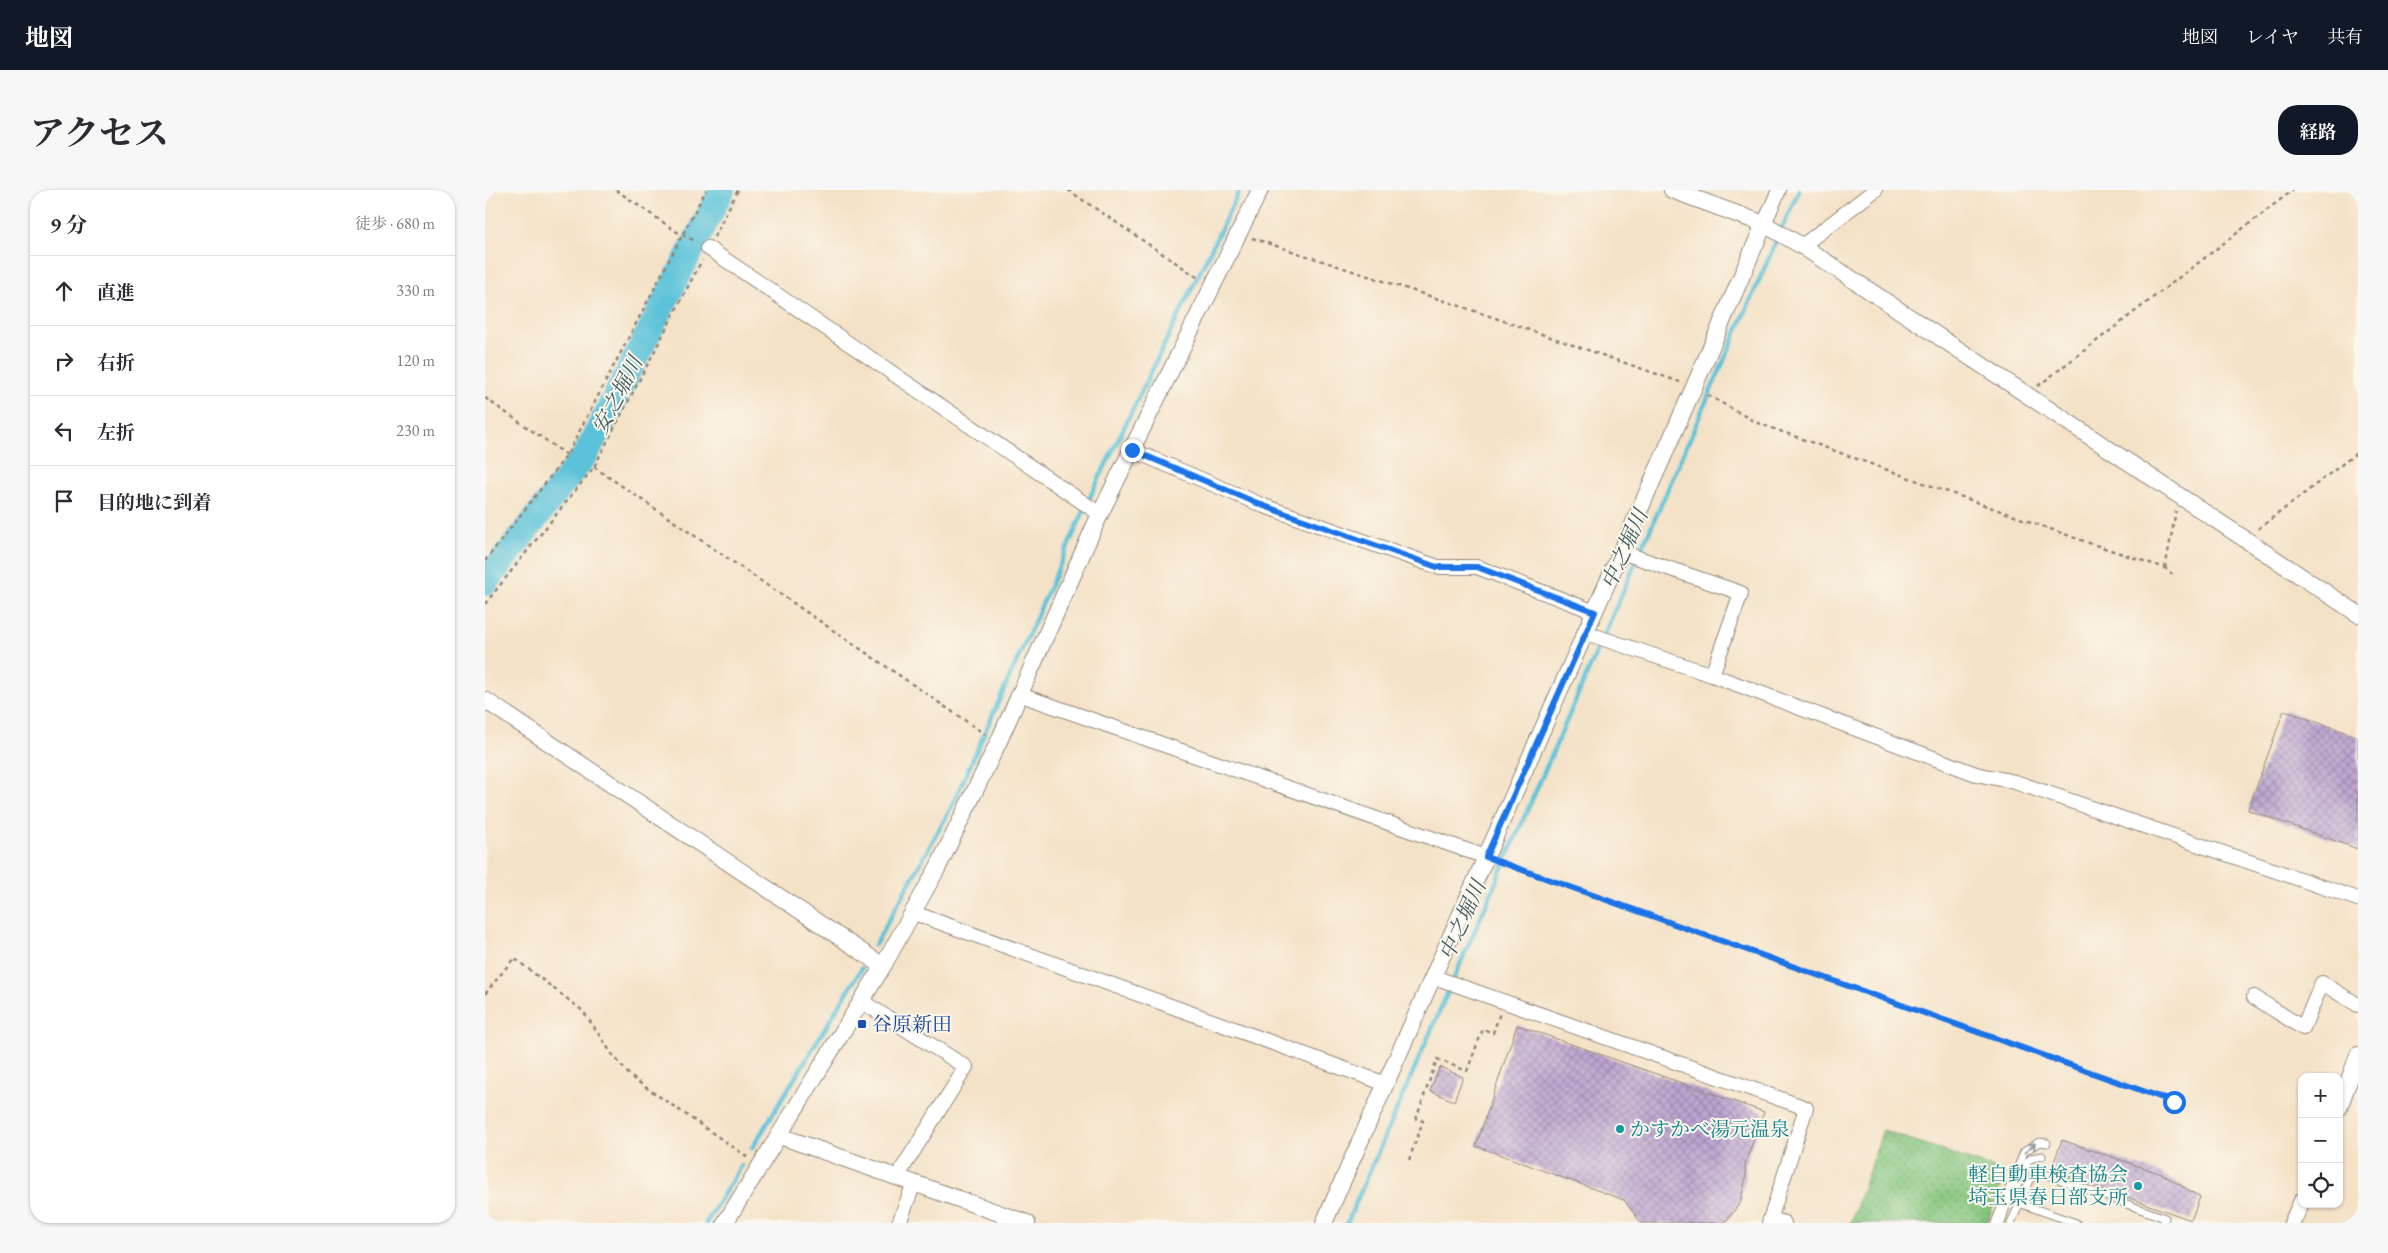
<!DOCTYPE html>
<html lang="ja">
<head>
<meta charset="utf-8">
<style>
  body { margin:0; font-family:"EB Garamond","Noto Serif JP",serif; background:#f7f7f7; color:#2b2b33 }
  .controls { position:absolute; right:15px; bottom:15px; display:grid; overflow:hidden; border-radius:10px; box-shadow:0 1px 4px #0004 }
  .controls button { width:45px; height:45px; display:grid; place-items:center; padding:0; border:0; border-bottom:1px solid #e1e1e2; background:#fff; color:#2b2b33; font:25px sans-serif }
  .stop { position:absolute; width:15px; height:15px; margin:-11px; border:4px solid #1a73e8; border-radius:50%; background:#fff }
  .stop.end { background:#1a73e8; border-color:#fff; box-shadow:0 1px 5px #0008 }
  .list { margin:0; padding:0; list-style:none }
  h2 { display:flex; justify-content:space-between; align-items:center; height:65px; margin:0; padding:0 20px; font-size:21px }
  h2 small { font-size:16px; font-weight:400; color:#7c7c81 }
  .list li { display:grid; grid-template-columns:32px 1fr auto; gap:15px; align-items:center; box-sizing:border-box; height:70px; padding:0 20px; border-top:1px solid #e1e1e2 }
  .list b { display:block; font-size:19px; white-space:nowrap }
  .list em { font-size:16px; font-style:normal; color:#7c7c81 }
  .icon { flex:none; width:28px; height:28px; fill:none; stroke:currentColor; stroke-width:2; stroke-linecap:round; stroke-linejoin:round }
  .map { position:relative; flex:none; width:1873px; height:1033px; overflow:hidden; border-radius:20px }
  header { display:flex; align-items:center; gap:30px; box-sizing:border-box; height:70px; padding:0 25px; background:#111827; color:#fff }
  header strong { font-size:24px }
  nav { display:flex; gap:28px; margin-inline-start:auto; font-size:18px }
  .intro { display:flex; align-items:center; justify-content:space-between; box-sizing:border-box; height:120px; padding:0 30px }
  h1 { margin:0; font-size:35px }
  .button { padding:12px 22px; border-radius:20px; background:#111827; color:#fff; font-size:18px; font-weight:700 }
  main { display:flex; gap:30px; padding:0 30px }
  aside { flex:1; background:#fff; border-radius:20px; box-shadow:0 1px 4px #0004 }
  .map>svg:first-child { display:block }
  .grass { fill:url(#grass-dots); stroke:#587854 }
  .lines { fill:none; stroke-linecap:round; stroke-linejoin:round }
  .stream { stroke:#5cc2d9; stroke-width:4.5 }
  .river { stroke:#5cc2d9; stroke-width:26 }
  .building { fill:url(#building-cross-hatch) }
  .service-casing { stroke:#908679; stroke-width:9 }
  .minor-casing { stroke:#908679; stroke-width:16 }
  .tertiary-casing { stroke:#908679; stroke-width:18 }
  .path { stroke:#908679; stroke-width:2.5; stroke-dasharray:4 4; stroke-linecap:butt }
  .service { stroke:#fff; stroke-width:7 }
  .minor { stroke:#fff; stroke-width:14 }
  .tertiary { stroke:#fff; stroke-width:16 }
  .oneway { stroke:#a0a0a0 }
  .route { stroke:#1a73e8; stroke-width:6 }
  .transit-dot { fill:#1a4fb4; stroke:#fbf7ec; stroke-width:2 }
  .culture-dot { fill:#0f9aa8; stroke:#fbf7ec; stroke-width:2 }
  .labels { text-anchor:middle; dominant-baseline:central; stroke-width:4; stroke-linejoin:round; paint-order:stroke }
  .transit-label { font-size:20px; fill:#164399; stroke:#fbf7ec; text-anchor:start }
  .culture-label { font-size:20px; fill:#0d838f; stroke:#fbf7ec; text-anchor:start }
  .water-label { font-size:21px; font-style:italic; fill:#3a585f; stroke:#fbf7ec }
</style>
</head>
<body>
<header>
<strong>地図</strong>
<nav><a>地図</a><a>レイヤ</a><a>共有</a></nav>
</header>
<div class="intro"><h1>アクセス</h1><a class="button">経路</a></div>
<main>
<aside>
<h2>9 分<small>徒歩 · 680 m</small></h2>
<ul class="list">
<li><svg class="icon" aria-label="ahead" viewBox="0 0 24 24"><path d="M12 20V5M6 11l6-6 6 6"/></svg><div><b>直進</b></div><em>330 m</em></li>
<li><svg class="icon" aria-label="right" viewBox="0 0 24 24"><path d="M7 20v-9h11M14 6l5 5-5 5"/></svg><div><b>右折</b></div><em>120 m</em></li>
<li><svg class="icon" aria-label="left" viewBox="0 0 24 24"><path d="M17 20v-9H6M10 6l-5 5 5 5"/></svg><div><b>左折</b></div><em>230 m</em></li>
<li><svg class="icon" aria-label="arrive" viewBox="0 0 24 24"><path d="M6 21V4h12l-3 4 3 4H6"/></svg><div><b>目的地に到着</b></div></li>
</ul>
</aside>
<div class="map">
<svg width="1873" height="1033" viewBox="0 0 1873 1033">
  <defs>
    <pattern id="grass-dots" width="8" height="8" patternUnits="userSpaceOnUse" patternTransform="scale(1.25)"><rect width="8" height="8" fill="#84c57d"/><path d="M2 2h.1M6 6h.1" fill="none" stroke="#6ca067" stroke-width="1.8" stroke-linecap="round"/></pattern>
    <pattern id="building-cross-hatch" width="8" height="8" patternUnits="userSpaceOnUse" patternTransform="scale(1.25)"><rect width="8" height="8" fill="#bda6d1"/><path d="M0 0l8 8M0 8l8-8" fill="none" stroke="#9a87aa"/></pattern>
  </defs>
  <rect width="100%" height="100%" fill="#fbf7ec"/>
  <filter id="ink" filterUnits="userSpaceOnUse"><feTurbulence type="fractalNoise" baseFrequency=".02" numOctaves="2"/><feDisplacementMap in="SourceGraphic" scale="10" xChannelSelector="R" yChannelSelector="G"/><feConvolveMatrix kernelMatrix="1 2 1 2 8 2 1 2 1" color-interpolation-filters="sRGB"/></filter>
  <filter id="wash" filterUnits="userSpaceOnUse"><feTurbulence type="fractalNoise" baseFrequency=".0096" numOctaves="4" result="noise"/><feDisplacementMap in="SourceGraphic" scale="20" xChannelSelector="R" yChannelSelector="G"/><feGaussianBlur stdDeviation="1.12" result="paint"/><feColorMatrix in="noise" values="0 0 0 0 0 0 0 0 0 0 0 0 0 0 0 0 0 1.4 0 .05"/><feComposite in="paint" operator="in"/></filter>
  <g filter="url(#wash)">
    <rect width="100%" height="100%" fill="#f4e2c7"/>
    <!-- grass -->
    <path class="grass" d="M1398,940L1520,982L1502,1033H1366Z"/>
    <g class="lines">
      <!-- stream -->
      <path class="stream" d="M1296,40L1314,0
        M390,755L466,618L607,303L755,0
        M267,958L377,778
        M221,1033L256,976
        M862,1033L1293,47"/>
      <!-- river -->
      <path class="river" d="M0,393L101,264L237,0"/>
    </g>
    <g id="blocks">
      <!-- building -->
      <path class="building" d="M1799,520L1873,547V659L1763,620Z
        M1032,835L1279,922L1260,973L1261,987L1255,1013L1242,1030L1237,1033H1156L1139,1010L991,956Z
        M955,877L978,887L969,911L945,901Z
        M1577,950L1677,984L1715,1007L1706,1030L1566,980Z"/>
    </g>
  </g>
  <g filter="url(#ink)">
    <use href="#blocks" fill-opacity="0" stroke="#908679" stroke-width="1"/>
    <g class="lines">
      <!-- service casing -->
      <g class="service-casing">
        <path id="service" d="M1534,1013L1591,1033
          M1510,1033L1539,962L1554,952L1562,953
          M1516,1033L1523,1010L1536,989L1543,971L1547,968L1557,966
          M1526,1033L1545,990L1552,983H1557L1680,1028L1678,1033"/>
      </g>
      <!-- minor casing -->
      <g class="minor-casing">
        <path id="minor" d="M1279,34L1294,0
          M1317,56L1390,0
          M223,58L615,324
          M647,260L779,316L953,377H992L1110,422
          M1136,362L1256,403L1227,485
          M1101,443L1227,485L1491,584L1530,592L1873,709
          M533,504L1001,667
          M429,723L901,894
          M949,787L1321,918L1284,1033
          M1769,807L1818,838L1837,793L1873,815
          M376,811L481,877L412,987
          M1286,1029L1299,1033
          M414,1033L429,993"/>
      </g>
      <!-- tertiary casing -->
      <g class="tertiary-casing">
        <path id="tertiary" d="M1187,0L1279,34L1317,56L1873,424
          M0,510L398,776
          M1854,918L1873,865
          M295,946L542,1033
          M240,1033L398,776L453,677L513,553L615,324L775,0
          M839,1033L1209,197L1279,34
          M1807,1033L1817,1011"/>
      </g>
      <!-- path -->
      <path class="path" d="M131,0L192,42L212,52
        M583,0L715,89
        M229,47L253,0
        M767,48L984,119L1195,192
        M1553,196L1808,0
        M1223,205L1270,232L1604,353L1680,378L1687,384
        M0,208L82,265
        M109,277L500,544
        M1773,339L1873,262
        M0,371L82,265L221,0
        M1680,378L1691,321
        M0,414L109,277L217,70
        M1014,672L1689,912
        M0,804L29,768L98,821L127,864L146,887L264,968
        M924,970L938,931L931,929L952,869L982,881L998,839L1008,843L1015,823"/>
      <!-- service -->
      <use href="#service" class="service"/>
      <!-- minor -->
      <use href="#minor" class="minor"/>
      <!-- tertiary -->
      <use href="#tertiary" class="tertiary"/>
    </g>
    <!-- one-way arrows -->
    <defs><path id="oneway-shaft" d="M-6 0H5M1.5-3L5.5 0L1.5 3" fill="none" stroke-width="1.6" stroke-linecap="round" stroke-linejoin="round" transform="scale(1.25)"/></defs>
    <use class="oneway" href="#oneway-shaft" transform="translate(1545 958) rotate(-42)"/>
  </g>
  <g class="lines" filter="url(#ink)">
    <!-- route -->
    <path class="route" d="M647,260L779,316L952,377H992L1110,422L1001,667L1689,912"/>
  </g>
  <!-- markers -->
  <rect class="transit-dot" x="372" y="829" width="10" height="10" rx="2.5"/>
  <g class="culture-dot">
    <circle cx="1135" cy="939" r="5"/>
    <circle cx="1653" cy="996" r="5"/>
  </g>
  <g class="labels">
    <!-- transit labels -->
    <g class="transit-label">
      <text x="387" y="834">谷原新田</text>
    </g>
    <!-- culture labels -->
    <g class="culture-label">
      <text x="1145" y="939">かすかべ湯元温泉</text>
      <text x="1643" y="984" text-anchor="end">軽自動車検査協会<tspan x="1643" dy="23">埼玉県春日部支所</tspan></text>
    </g>
    <!-- water labels -->
    <g class="water-label">
      <text transform="translate(132 205) rotate(-63)">安之堀川</text>
      <text transform="translate(1139 359) rotate(-66)">中之堀川</text>
      <text transform="translate(977 730) rotate(-66)">中之堀川</text>
    </g>
  </g>
</svg>
<div class="controls">
<button>+</button>
<button>−</button>
<button><svg class="icon" aria-label="locate" viewBox="0 0 24 24"><circle cx="12" cy="12" r="6"/><path d="M12 2v4M12 18v4M2 12h4M18 12h4"/></svg></button>
</div>
<div class="stop" style="left:1689px;top:912px"></div>
<div class="stop end" style="left:647px;top:260px"></div>
</div>
</main>
</body>
</html>
